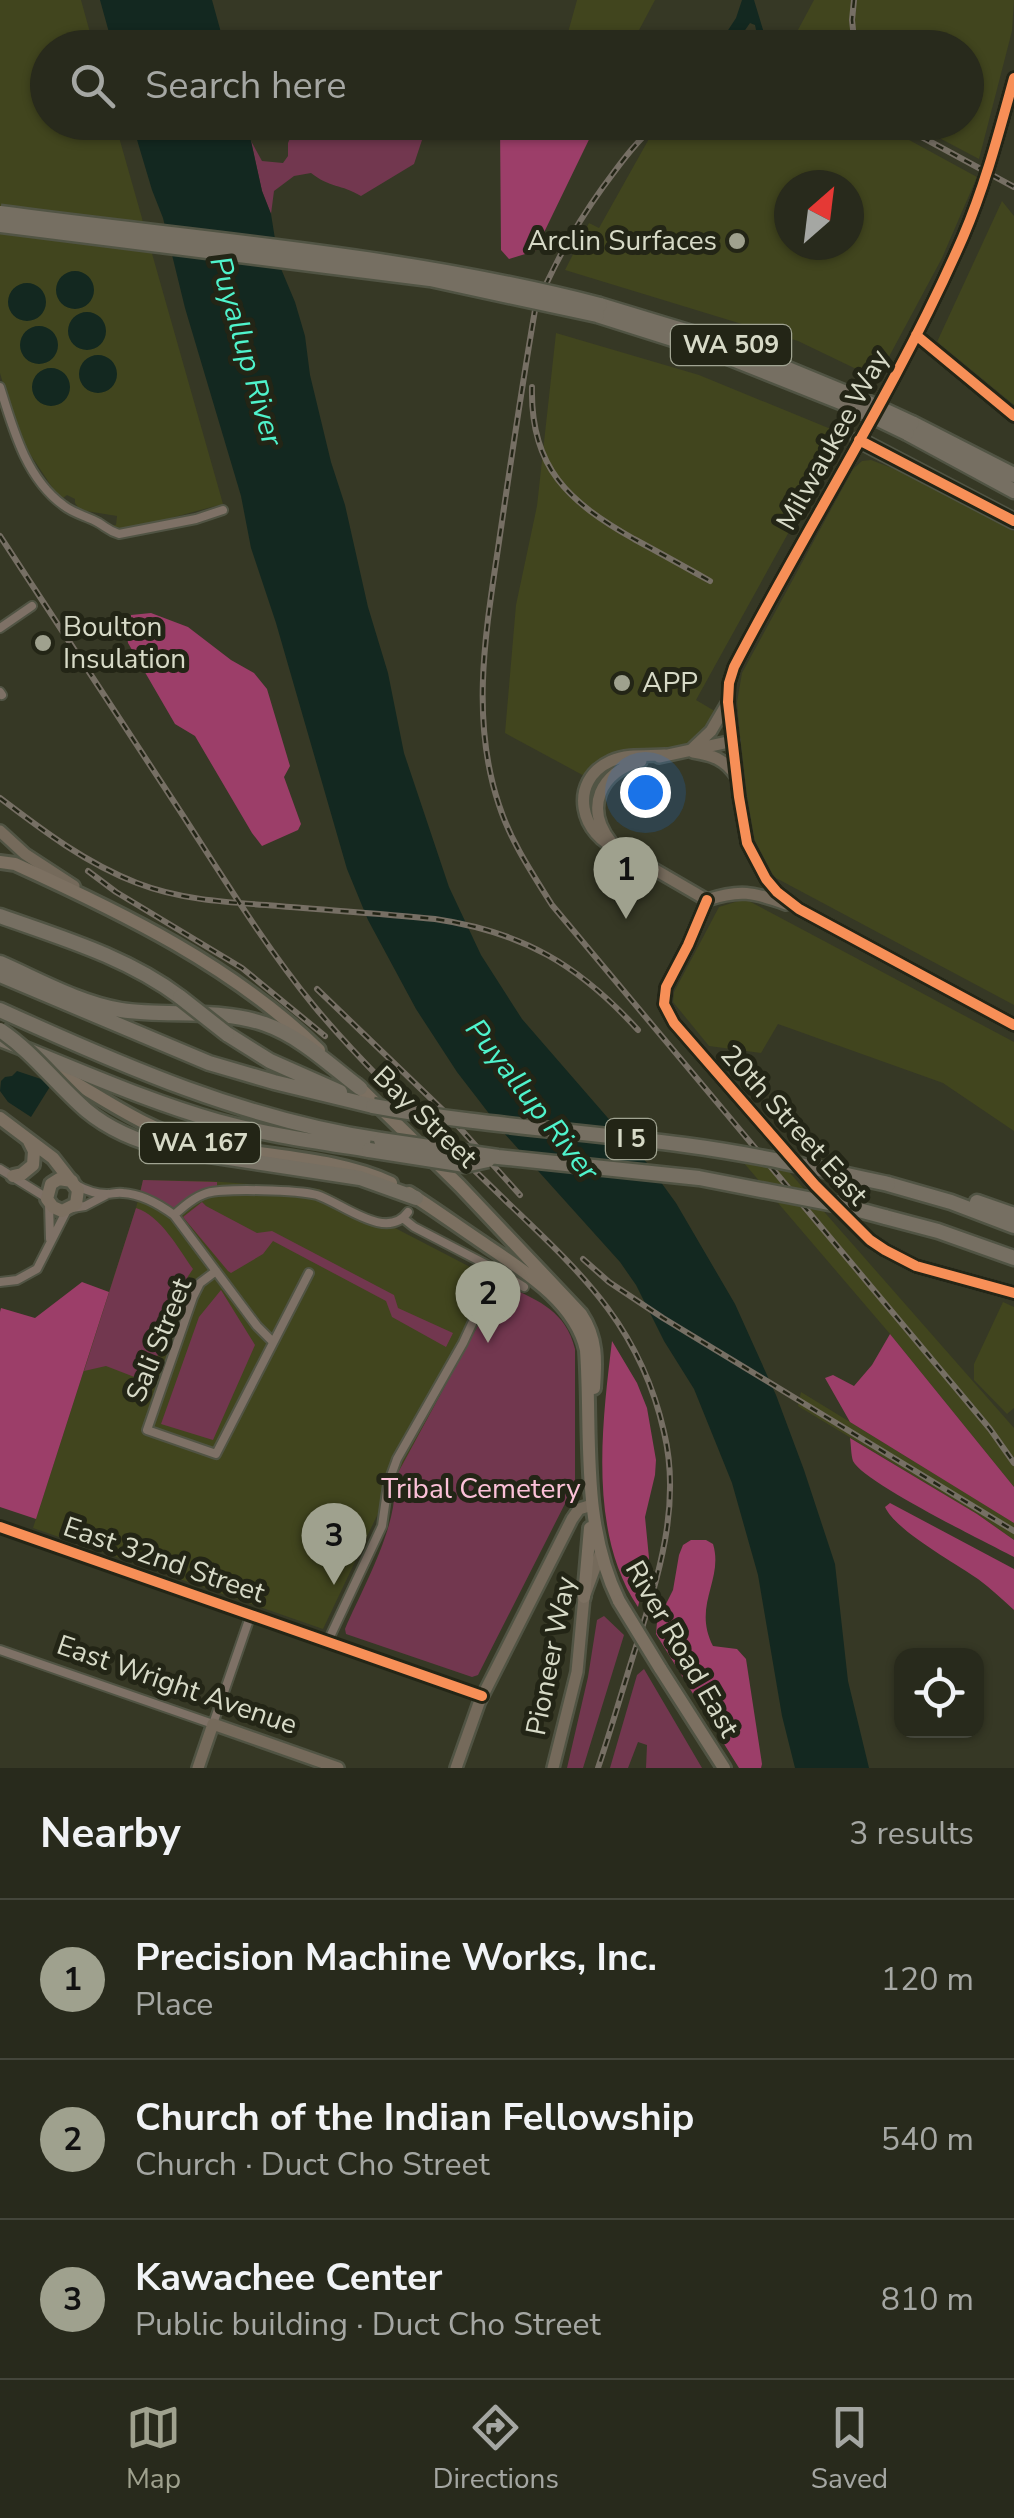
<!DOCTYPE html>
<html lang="en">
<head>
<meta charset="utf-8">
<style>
  body { margin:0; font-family:"Nunito Sans",sans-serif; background:#343629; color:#f1f3f6 }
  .controls { position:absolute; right:30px; bottom:30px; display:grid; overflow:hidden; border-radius:20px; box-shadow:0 2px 8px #0004 }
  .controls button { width:90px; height:90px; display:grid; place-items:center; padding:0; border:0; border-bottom:2px solid #44463b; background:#282a1c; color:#f1f3f6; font:50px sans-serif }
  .compass { position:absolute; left:774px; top:170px; width:90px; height:90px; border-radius:50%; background:#282a1c; box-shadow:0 2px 8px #0004; rotate:28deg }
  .you { position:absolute; left:645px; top:792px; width:35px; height:35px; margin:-25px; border:8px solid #fff; border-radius:50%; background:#1a73e8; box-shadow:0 0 0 15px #1a73e833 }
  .badge { display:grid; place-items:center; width:65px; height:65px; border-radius:50%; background:#9fa18e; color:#111; font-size:32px; font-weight:700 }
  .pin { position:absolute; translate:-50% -82px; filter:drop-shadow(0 2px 5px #0008) }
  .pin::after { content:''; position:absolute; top:52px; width:35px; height:30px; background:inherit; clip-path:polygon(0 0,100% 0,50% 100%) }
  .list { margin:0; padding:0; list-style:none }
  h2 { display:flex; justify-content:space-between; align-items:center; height:130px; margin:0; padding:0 40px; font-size:42px }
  h2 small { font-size:32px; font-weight:400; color:#a5a7a3 }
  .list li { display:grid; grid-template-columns:65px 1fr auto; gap:30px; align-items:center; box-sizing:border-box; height:160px; padding:0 40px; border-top:2px solid #44463b }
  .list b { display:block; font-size:38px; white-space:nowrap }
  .list p { margin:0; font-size:32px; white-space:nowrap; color:#a5a7a3 }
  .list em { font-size:32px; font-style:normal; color:#a5a7a3 }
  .icon { flex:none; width:55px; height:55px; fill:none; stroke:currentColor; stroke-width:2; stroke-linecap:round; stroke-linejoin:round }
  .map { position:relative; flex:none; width:1014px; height:1768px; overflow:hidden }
  .search { position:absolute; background:#282a1c; box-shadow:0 2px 8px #0004; left:30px; right:30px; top:30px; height:110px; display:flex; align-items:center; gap:25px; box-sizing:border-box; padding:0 35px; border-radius:55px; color:#a5a7a3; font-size:38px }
  .sheet { height:610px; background:#282a1c }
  nav { display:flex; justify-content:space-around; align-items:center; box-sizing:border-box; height:140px; border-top:2px solid #44463b; background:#282a1c; font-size:28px; color:#a5a7a3 }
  nav a { display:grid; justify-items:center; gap:5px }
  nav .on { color:#9fa18e }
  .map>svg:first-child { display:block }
  .built { fill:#41451e; fill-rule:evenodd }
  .green { fill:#72374f }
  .forest { fill:#9c3e69 }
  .water { fill:#132820 }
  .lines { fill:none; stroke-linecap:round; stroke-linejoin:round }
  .street-casing { stroke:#515444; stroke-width:12 }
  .secondary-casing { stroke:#515444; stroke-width:16 }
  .primary-casing { stroke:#515444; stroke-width:18 }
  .highway-casing { stroke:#515444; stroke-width:19 }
  .street { stroke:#7e7166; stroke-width:8 }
  .secondary { stroke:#756a5b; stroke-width:11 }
  .primary { stroke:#7c7061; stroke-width:12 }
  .highway { stroke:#766f62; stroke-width:14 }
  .rail-casing { stroke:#766f64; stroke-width:6 }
  .rail { stroke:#232516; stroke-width:2.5; stroke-dasharray:8; stroke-linecap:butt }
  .primary-bridge-casing { stroke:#515444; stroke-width:18; stroke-linecap:butt }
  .highway-bridge-casing { stroke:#515444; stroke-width:19; stroke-linecap:butt }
  .primary-bridge { stroke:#7c7061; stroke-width:12 }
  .highway-bridge { stroke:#766f62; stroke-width:14 }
  .cycleway-casing { stroke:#232516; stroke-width:16 }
  .cycleway { stroke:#f78f57; stroke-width:10 }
  .poi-dot { fill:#9fa18e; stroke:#232516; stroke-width:4 }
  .labels { text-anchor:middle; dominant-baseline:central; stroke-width:10; stroke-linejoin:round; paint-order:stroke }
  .shield { fill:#232516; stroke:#a1a492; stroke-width:2.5 }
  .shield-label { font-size:25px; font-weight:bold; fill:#d7dac7 }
  .poi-label { font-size:28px; fill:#d7dac7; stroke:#232516; text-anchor:start }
  .street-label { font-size:28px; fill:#d7dac7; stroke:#232516 }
  .park-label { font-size:28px; fill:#fcc1d8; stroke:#232516 }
  .water-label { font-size:30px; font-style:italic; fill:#4ff3cc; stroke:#232516 }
</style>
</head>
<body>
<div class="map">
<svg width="1014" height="1768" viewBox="0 0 1014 1768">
  <rect width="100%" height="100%" fill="#363825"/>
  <!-- built -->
  <path class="built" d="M0,0H81L94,47L48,48V122L115,123L223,504L126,530L111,529L112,525H116L117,516L80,510L75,503V499L67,495L63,498L58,496L18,436L0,373Z
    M577,0H655L630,47H564Z
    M814,0H1014L1012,31L979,159L911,123L966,122V48L794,47L791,43Z
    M667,122L878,123L977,177L942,258L877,379L798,341L565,270L589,223L599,228L650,137ZM789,185H849V245H789Z
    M1002,201L1014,216V405L937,342Z
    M556,333L699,375L843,434L696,700L718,713L711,725L692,743L685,746L622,754L588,778L505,733L516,605L537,506Z
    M871,460L905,473L1014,531V1005L776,878L765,868L748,835L737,702L742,673L853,469L862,461Z
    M745,899L1014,1042V1131L943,1083L778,1024L761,1053L709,1046L673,1002L674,992L719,907Z
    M769,1149L1014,1428V1487L890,1334L737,1155Z
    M143,1180L208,1181L320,1189L501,1283L394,1480L323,1629L33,1528L136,1208Z
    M1003,1302L1014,1307V1408L1007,1414L974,1380V1364Z
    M801,1392L1010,1520L1014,1523V1540L977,1514L798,1406Z"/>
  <!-- green -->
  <path class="green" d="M394,31L410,44V47H334L378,40Z
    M290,123H418L422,140L414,164L361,196C341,184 330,188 311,173L294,176L274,191L271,214L262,191L251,141L262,161L283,163L288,156V143L294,129Z
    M143,1180L217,1182V1187L199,1191L174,1208L161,1200L140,1193Z
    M202,1202L206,1206L257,1233L272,1231L394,1295L398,1308L453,1333L446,1347L392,1317L386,1301L273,1241L263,1254L231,1273L228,1271L183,1217Z
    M136,1208C161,1216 178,1248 193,1269C170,1301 161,1345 150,1383L106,1366L84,1371Z
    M501,1283C536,1300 565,1309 575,1349V1484L478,1675L472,1677L346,1634L345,1629C362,1589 400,1523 394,1480Z
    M221,1290L255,1345L213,1440L161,1424L199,1317Z
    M604,1616L624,1635L583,1768H567L588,1677L597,1620Z
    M644,1669L702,1768H646L647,1745L638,1742L628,1768H610L637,1675Z"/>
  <!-- forest -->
  <path class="forest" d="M500,123H597L535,251L509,259L501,250Z
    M151,613L188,627L231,660L254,673L267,689L290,766L284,777L301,824L298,830L262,846L252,833L195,736L175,724L128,643L126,628L131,615Z
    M82,1282L109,1292L36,1519L0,1507V1312L1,1308L35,1318Z
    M890,1334L1014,1487V1523L850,1422L825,1378L833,1375L854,1386L872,1365Z
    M612,1341L637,1383L647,1408L656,1460L655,1475L645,1517L649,1558L638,1607C588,1533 602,1424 612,1341Z
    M850,1438L977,1514L1014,1540V1557C986,1542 864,1483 853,1461C851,1455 851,1444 850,1438Z
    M890,1503L1014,1569V1610C1002,1599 990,1588 978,1579C954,1562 896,1531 885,1507Z
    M691,1540H706L713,1544C724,1580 692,1605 713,1646L737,1649L746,1659L762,1764L761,1768H739L656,1634L657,1622L673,1590L679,1555L683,1545Z"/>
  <!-- water -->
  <path class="water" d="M100,0H212L225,47H113Z
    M742,0H754L764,33V41L758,40L755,25L750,23L741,36L723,47H719V44L736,18Z
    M132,123H247L262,191L271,214L279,264L295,302L305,336L310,375L331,462L345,505L368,607L388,673L404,753L449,887L481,955L522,1019L647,1163L676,1203L735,1304L776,1395L804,1470L835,1564L848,1681L869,1768H795L782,1716L758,1575L732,1483L694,1389L664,1341L636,1285L620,1262L504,1133L457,1072L416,1009L368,920L347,869L276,623L251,548L241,496L185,308L163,218L152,190Z
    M56 290a19 19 0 1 1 38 0a19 19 0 1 1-38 0Z
    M8 302a19 19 0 1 1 38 0a19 19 0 1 1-38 0Z
    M68 331a19 19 0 1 1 38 0a19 19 0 1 1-38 0Z
    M20 345a19 19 0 1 1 38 0a19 19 0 1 1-38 0Z
    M79 374a19 19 0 1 1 38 0a19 19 0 1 1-38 0Z
    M32 387a19 19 0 1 1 38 0a19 19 0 1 1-38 0Z
    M17,1071L41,1079L51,1085L31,1117L8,1102L0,1091L1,1081L5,1077L12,1076Z"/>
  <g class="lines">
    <!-- street casing -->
    <g class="street-casing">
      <path id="street" d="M0,387C13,429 26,478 63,505C74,514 87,516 99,523C107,528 109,531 119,534L196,519L223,510
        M0,628L32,606
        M0,692L2,695
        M0,1169L47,1198
        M76,1185C85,1190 96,1194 107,1194C112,1194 117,1192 123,1193C142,1194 159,1204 174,1215L257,1326L273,1342
        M49,1203L50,1239
        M72,1208L85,1206L108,1194
        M174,1215C183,1207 194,1197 207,1193C226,1188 298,1190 317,1195C342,1203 387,1242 408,1212
        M404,1219L414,1227L497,1270L524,1287
        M216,1271L200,1283L193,1297L147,1430L216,1454L309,1273
        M0,1282L17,1280L37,1269L67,1210
        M0,1527L482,1696
        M328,1641L382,1526L388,1484L397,1459L463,1343L497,1270
        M0,1650L213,1724L251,1614"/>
    </g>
    <!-- secondary casing -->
    <g class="secondary-casing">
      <path id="secondary" d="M1014,78C999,132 985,186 963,237C898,386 809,523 734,667L729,683L728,702L739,797L747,843L766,879L777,892L799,909L1014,1025
        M916,335L1014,416
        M692,749L711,731L728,702
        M693,752C712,755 725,759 736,776
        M665,755C647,756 627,754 611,761C567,781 580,837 621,850L707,900C740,889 753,892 786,904
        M659,757L733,741
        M0,831L25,854L74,886
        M611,842C584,808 600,772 641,761
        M707,900L688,945L666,987L664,1004L674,1023L815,1185L870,1240L885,1250L916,1266L1014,1293
        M198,1768L213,1724L338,1768
        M456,1768L479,1703L572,1519L579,1509L592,1505
        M553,1768L577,1672L584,1597L600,1554"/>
    </g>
    <!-- primary casing -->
    <g class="primary-casing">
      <path id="primary" d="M0,862L15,864C123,913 233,966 319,1050
        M45,1066C94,1091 141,1129 196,1142C258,1157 334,1156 391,1183
        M356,1084L460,1186L581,1314C597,1338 596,1360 594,1388
        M0,1118L53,1158L78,1190L76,1204L62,1211L53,1207L47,1199L51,1184L59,1179L72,1181
        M13,1176L22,1174L33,1165L34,1151L29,1141
        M409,1193C433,1208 456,1225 480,1241C519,1268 575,1300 586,1350C592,1435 580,1522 619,1601
        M584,1597L590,1528
        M660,1668L724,1768"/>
    </g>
    <!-- highway casing -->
    <g class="highway-casing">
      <path id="highway" d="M600,305L725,343L858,398
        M597,315L720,354L853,407
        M912,423L1014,475
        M907,433L1014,491
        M859,440L1014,521
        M0,916C62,938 127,957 180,997
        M0,963C39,980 79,1003 121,1010C168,1017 220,1008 265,1024C300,1036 331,1066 360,1088
        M0,975L209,1063L274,1082L373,1106
        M0,1010C123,1066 246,1120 381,1140
        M227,1034L270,1061L340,1092
        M0,1039C72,1067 143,1100 217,1121C267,1135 319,1142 369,1150
        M170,1149L360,1178L416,1198
        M888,1184L951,1202L1014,1226
        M977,1202L1014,1215
        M885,1217L938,1231L1014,1258"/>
    </g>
    <!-- street -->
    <use href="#street" class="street"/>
    <!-- secondary -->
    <use href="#secondary" class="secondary"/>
    <!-- primary -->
    <use href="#primary" class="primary"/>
    <!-- highway -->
    <use href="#highway" class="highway"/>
    <!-- rail casing -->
    <g class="rail-casing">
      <path id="rail" d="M854,0L852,20L855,48
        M659,122C636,141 620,164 603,187C575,226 553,265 535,310C522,385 511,460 500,535C487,625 469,716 499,805C511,842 532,873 552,905L990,1429L1014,1463
        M894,122L1014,187
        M532,387C530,468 569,502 634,539C660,553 685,567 710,581
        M0,536C61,629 121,721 182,814C224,879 265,946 314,1006C372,1076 441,1137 505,1200C580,1272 640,1325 664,1432C682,1507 657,1581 634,1653C622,1691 611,1730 598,1768
        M0,798C42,830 87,864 137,883C178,899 222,902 266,905C322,910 379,913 435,919C523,932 579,965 638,1030
        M88,871L116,892L242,968L325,1036
        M317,989L449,1116L520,1195
        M583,1259L609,1282L663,1318L1014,1531"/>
    </g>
    <!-- rail -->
    <use href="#rail" class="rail"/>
    <!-- primary-bridge casing -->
    <g class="primary-bridge-casing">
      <path id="primary-bridge" d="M619,1601L660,1668"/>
    </g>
    <!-- highway-bridge casing -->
    <g class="highway-bridge-casing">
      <path id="highway-bridge" d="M0,213C200,240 404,254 600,305
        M0,225L430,279L597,315
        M858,398L912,423
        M853,407L907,433
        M180,997L227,1034
        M0,1030C33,1052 56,1084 86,1110C111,1131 139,1142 170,1149
        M373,1106C476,1125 581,1131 685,1145C753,1154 820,1169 888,1184
        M381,1140L498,1157L699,1178L844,1206L885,1217
        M369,1150L465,1165L488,1160"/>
    </g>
    <!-- primary-bridge -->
    <use href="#primary-bridge" class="primary-bridge"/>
    <!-- highway-bridge -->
    <use href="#highway-bridge" class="highway-bridge"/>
    <!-- cycleway casing -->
    <g class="cycleway-casing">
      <path id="cycleway" d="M1014,78C999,132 985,186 963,237C898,386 809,523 734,667L729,683L728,702L739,797L747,843L766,879L777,892L799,909L1014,1025
        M916,335L1014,416
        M859,440L1014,521
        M707,900L688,945L666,987L664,1004L674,1023L815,1185L870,1240L885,1250L916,1266L1014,1293
        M0,1527L482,1696"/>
    </g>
    <!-- cycleway -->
    <use href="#cycleway" class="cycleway"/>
  </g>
  <!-- markers -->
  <g class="poi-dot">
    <circle cx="737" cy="241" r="10"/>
    <circle cx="43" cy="643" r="10"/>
    <circle cx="622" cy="683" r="10"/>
  </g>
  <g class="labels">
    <!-- shield labels -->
    <g class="shield">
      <rect x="671" y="325" width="120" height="40" rx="8"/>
      <rect x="606" y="1119" width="50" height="40" rx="8"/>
      <rect x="140" y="1123" width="120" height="40" rx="8"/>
    </g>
    <g class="shield-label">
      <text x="731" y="345">WA 509</text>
      <text x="631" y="1139">I 5</text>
      <text x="200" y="1143">WA 167</text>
    </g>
    <!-- poi labels -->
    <g class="poi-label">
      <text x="717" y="241" text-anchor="end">Arclin Surfaces</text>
      <text x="63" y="627">Boulton<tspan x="63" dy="32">Insulation</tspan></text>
      <text x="642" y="683">APP</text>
    </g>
    <!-- street labels -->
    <g class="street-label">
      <text transform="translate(833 440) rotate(-61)">Milwaukee Way</text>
      <text transform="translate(425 1117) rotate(44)">Bay Street</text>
      <text transform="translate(794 1125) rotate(48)">20th Street East</text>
      <text transform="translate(159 1340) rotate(-68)">Sali Street</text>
      <text transform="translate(164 1560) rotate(19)">East 32nd Street</text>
      <text transform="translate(682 1649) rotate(60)">River Road East</text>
      <text transform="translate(551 1656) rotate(-79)">Pioneer Way</text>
      <text transform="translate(177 1685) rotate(19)">East Wright Avenue</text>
    </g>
    <!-- park labels -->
    <g class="park-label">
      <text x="481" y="1489">Tribal Cemetery</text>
    </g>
    <!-- water labels -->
    <g class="water-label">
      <text transform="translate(246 351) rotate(74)">Puyallup River</text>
      <text transform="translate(532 1100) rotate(52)">Puyallup River</text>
    </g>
  </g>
</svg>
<div class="controls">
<button><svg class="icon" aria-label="locate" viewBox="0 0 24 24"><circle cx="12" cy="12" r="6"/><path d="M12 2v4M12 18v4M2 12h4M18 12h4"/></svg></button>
</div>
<svg class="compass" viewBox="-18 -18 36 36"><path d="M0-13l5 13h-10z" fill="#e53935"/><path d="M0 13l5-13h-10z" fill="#a5a7a3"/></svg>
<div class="you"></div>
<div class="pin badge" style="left:626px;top:919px">1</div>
<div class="pin badge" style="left:488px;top:1343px">2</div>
<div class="pin badge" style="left:334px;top:1585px">3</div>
<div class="search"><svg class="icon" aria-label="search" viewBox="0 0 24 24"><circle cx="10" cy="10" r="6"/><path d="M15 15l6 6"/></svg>Search here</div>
</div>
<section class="sheet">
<h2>Nearby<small>3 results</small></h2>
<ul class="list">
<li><span class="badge">1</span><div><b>Precision Machine Works, Inc.</b><p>Place</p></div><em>120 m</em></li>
<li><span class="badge">2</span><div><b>Church of the Indian Fellowship</b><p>Church · Duct Cho Street</p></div><em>540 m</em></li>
<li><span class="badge">3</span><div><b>Kawachee Center</b><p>Public building · Duct Cho Street</p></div><em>810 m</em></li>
</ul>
</section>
<nav>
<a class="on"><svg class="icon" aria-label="map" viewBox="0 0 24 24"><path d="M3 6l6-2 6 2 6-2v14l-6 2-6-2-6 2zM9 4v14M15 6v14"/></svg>Map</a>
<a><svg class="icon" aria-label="directions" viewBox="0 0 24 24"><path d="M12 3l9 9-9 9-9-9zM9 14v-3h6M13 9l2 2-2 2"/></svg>Directions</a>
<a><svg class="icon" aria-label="saved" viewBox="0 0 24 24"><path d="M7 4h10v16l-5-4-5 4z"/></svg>Saved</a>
</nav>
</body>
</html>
